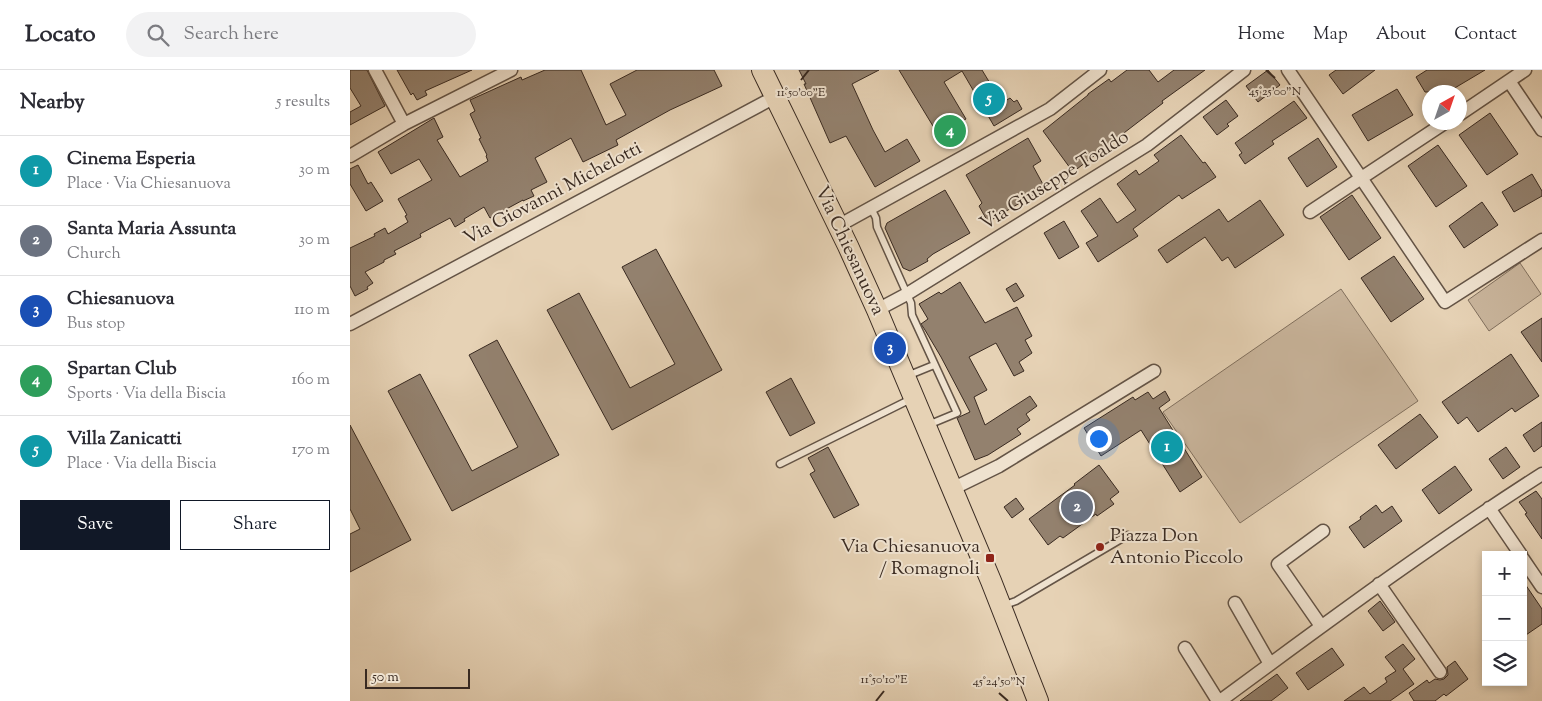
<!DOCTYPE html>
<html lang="en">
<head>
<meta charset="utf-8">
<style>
  body { margin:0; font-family:"Sorts Mill Goudy",serif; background:#f2f2f3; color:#2b2b33 }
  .controls { position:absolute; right:15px; bottom:15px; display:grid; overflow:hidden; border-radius:0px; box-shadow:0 2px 8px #0003 }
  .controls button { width:45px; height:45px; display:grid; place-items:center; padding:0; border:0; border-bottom:1px solid #e1e1e2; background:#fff; color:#2b2b33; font:25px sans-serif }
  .compass { position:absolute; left:1072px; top:15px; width:45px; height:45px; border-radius:50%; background:#fff; box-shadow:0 2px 8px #0003; rotate:40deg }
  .scale { position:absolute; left:15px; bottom:12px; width:105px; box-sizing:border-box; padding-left:5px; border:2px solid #392a21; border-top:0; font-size:14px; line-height:18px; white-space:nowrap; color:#392a21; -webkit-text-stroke:4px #efe2cf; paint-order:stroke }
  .you { position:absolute; left:748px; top:368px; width:18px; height:18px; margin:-12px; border:4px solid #fff; border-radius:50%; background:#1a73e8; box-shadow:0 0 0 8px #1a73e833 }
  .badge { display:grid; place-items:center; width:32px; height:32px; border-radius:50%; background:#111827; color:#fff; font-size:16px; font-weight:700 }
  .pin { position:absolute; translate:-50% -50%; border:2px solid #fff; box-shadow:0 1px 5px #0006 }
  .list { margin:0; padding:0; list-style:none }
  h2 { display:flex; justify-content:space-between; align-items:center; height:65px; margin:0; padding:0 20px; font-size:21px }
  h2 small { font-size:16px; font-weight:400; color:#7c7c81 }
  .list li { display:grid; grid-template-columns:32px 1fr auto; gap:15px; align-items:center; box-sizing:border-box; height:70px; padding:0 20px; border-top:1px solid #e1e1e2 }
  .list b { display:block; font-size:19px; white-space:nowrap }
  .list p { margin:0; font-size:16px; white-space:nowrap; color:#7c7c81 }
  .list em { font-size:16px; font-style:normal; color:#7c7c81 }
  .actions { display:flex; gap:10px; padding:15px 20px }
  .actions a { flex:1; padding:11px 0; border:1px solid #111827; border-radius:0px; text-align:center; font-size:18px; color:#111827 }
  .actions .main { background:#111827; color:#fff }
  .icon { flex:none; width:28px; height:28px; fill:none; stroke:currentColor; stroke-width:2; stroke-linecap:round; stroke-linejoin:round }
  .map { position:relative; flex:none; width:1192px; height:631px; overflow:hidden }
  header { display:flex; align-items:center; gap:30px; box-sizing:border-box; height:70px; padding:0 25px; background:#fff; border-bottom:1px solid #e1e1e2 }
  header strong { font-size:24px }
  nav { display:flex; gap:28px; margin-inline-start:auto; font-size:18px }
  .search { width:350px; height:45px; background:#f2f2f3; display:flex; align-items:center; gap:12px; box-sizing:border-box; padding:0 18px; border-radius:28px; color:#7c7c81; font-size:19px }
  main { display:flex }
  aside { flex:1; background:#fff }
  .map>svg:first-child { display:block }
  .green { fill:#c9b59c; stroke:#81705e }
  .building { fill:#93816e; stroke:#392a21 }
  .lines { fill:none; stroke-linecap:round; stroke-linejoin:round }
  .service-casing { stroke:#645446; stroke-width:9 }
  .minor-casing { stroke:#645446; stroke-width:15 }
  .primary-casing { stroke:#392a21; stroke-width:22 }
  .service { stroke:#efe2cf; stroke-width:6 }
  .minor { stroke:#efe2cf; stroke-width:12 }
  .primary { stroke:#e6d2b5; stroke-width:20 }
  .ticks { fill:none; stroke:#392a21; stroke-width:2 }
  .poi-dot { fill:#8f2418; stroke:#efe2cf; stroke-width:2 }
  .labels { text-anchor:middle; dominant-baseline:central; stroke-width:4; stroke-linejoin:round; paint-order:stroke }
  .street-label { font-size:19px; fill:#392a21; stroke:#efe2cf }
  .poi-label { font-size:19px; fill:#392a21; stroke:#efe2cf; text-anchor:start }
  .ticks-label { font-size:12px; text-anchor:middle; fill:#392a21; stroke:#efe2cf; stroke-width:4; stroke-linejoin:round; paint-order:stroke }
</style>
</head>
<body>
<header>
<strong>Locato</strong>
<div class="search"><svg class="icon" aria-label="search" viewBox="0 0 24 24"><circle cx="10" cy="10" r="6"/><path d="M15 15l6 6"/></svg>Search here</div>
<nav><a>Home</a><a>Map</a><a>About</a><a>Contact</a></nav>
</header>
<main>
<aside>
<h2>Nearby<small>5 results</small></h2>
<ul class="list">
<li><span class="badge" style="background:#0f9aa8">1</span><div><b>Cinema Esperia</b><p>Place · Via Chiesanuova</p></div><em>30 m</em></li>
<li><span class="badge" style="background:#6b7280">2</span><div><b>Santa Maria Assunta</b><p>Church</p></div><em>30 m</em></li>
<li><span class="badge" style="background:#1a4fb4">3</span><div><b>Chiesanuova</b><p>Bus stop</p></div><em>110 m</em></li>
<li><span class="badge" style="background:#2e9e5b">4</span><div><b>Spartan Club</b><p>Sports · Via della Biscia</p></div><em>160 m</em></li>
<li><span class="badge" style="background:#0f9aa8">5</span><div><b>Villa Zanicatti</b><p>Place · Via della Biscia</p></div><em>170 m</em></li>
</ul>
<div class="actions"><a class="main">Save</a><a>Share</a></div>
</aside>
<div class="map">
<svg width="1192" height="631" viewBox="0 0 1192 631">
  <rect width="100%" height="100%" fill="#e6d2b5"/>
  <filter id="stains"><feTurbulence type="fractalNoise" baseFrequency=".004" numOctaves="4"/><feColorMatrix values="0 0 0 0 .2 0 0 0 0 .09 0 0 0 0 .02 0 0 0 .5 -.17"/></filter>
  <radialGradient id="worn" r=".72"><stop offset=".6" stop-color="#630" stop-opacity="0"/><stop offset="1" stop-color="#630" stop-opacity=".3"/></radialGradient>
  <!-- green -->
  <path class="green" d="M1170,193L1191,224L1139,261L1118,230Z
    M991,219L1068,331L890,453L813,342Z"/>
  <!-- building -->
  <path class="building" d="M0,0H17L35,36L0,55V42L11,36L0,18Z
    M47,0H122L75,21L77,25L67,30L63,23L61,25Z
    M195,0H231L256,55L276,45L260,14L287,0H364L372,16L320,40L266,70L268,75L233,92L221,68L185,88L197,112L181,120L184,126L173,131V130L140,148L134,137L114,149L115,151L105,157L100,148L70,164L71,167L44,181L46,184L34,190V192L15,202L23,213L17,217L18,219L5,226L0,216V178L25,166L24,164L35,158L38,164L58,152L55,146L57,145L48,129L82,110L69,89L41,104L28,82L84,48L93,67L87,70L110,107L138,91L136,86L137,85L129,69L131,68L120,44L125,41L120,30L171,7L172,10Z
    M449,0H529L502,14L523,60L535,82L557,69L570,91L525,117L496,66L480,73L454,14H456Z
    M549,0H632L652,33L660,28L664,32L667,30L672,39L644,56L612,1L594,12L616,49L589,66Z
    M777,0H799L808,12L824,0H855L812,31L813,33L723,102L693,61L738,25V24L759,9L761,12Z
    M918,0L930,15L908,32L896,16Z
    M986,0H1025L993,24L979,5Z
    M1077,0H1135L1098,22H1075L1066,7Z
    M1047,19L1063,45L1018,71L1002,45Z
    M876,30L888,46L877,54L879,56L867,65L853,47Z
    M944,31L957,48L922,71L924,74L895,94L889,85L892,83L885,73Z
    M1140,43L1168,84L1137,105L1109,65Z
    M831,65L853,93L855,92L866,107L832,129L829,125L783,159L788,166L748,192L736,173L748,166L731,141L750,128L767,153L786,140L767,114L786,100L789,105L809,91L804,85Z
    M678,68L691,91L683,96L695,118L638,152L629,136L632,133L616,105Z
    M968,68L987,97L957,117L938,88Z
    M1088,75L1117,116L1086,137L1058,96Z
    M8,95L18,114L21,112L33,131L16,141L0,114V99Z
    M1182,104L1192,121V126L1164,142L1152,122Z
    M595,120L620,163L583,184L577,189L578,191L560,201L553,198L535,158L537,153Z
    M1002,125L1031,168L999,190L970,147Z
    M910,130L934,165L885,198L878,187L872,191L855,167L817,193L808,180L869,139L878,152Z
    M1132,132L1148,155L1114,178L1099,156Z
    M714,151L729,177L709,189L694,163Z
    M306,179L372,300L262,360L197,240L229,223L280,318L325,294L272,197Z
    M1044,186L1074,229L1041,252L1011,208Z
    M610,212L635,253L667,237L682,266L675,270L682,283L669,292L674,301L664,306L646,273L619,287L637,320L624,327L635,355L680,326L687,336L676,344L680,350L667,359L671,364L638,385L625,390L607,348L620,342L591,287L575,260L571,254L578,249L569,234L589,222L591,224Z
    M666,213L674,226L664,232L656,219Z
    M1192,248V292L1171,262Z
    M147,270L209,385L102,441L38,321L70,304L122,401L168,377L119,285Z
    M1161,284L1189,326L1165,342L1162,338L1128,362L1117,347L1108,354L1092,332Z
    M441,308L465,353L440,366L416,322Z
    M815,321L820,330L809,338L852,407L830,422L791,360L751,386L734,358L783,327L785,330L798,322L803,329Z
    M1070,344L1088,367L1046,399L1028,375Z
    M1192,352V376L1184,382L1173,365Z
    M0,355L61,470L0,502V464L10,459L0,439Z
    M478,377L509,435L484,448L460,404L465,401L458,388Z
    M1156,377L1170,397L1153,409L1139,389Z
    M749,395L769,422L760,429L764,434L747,446L746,444L713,468L710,466L698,475L679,449L725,415L724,414Z
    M1105,396L1122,420L1089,444L1072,420Z
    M1186,421L1192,429V469L1175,444L1177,443L1169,432Z
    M666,428L674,439L662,448L654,437Z
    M1026,435L1032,443L1042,436L1052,451L1014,478L999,457L1011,449L1010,447Z
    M1173,511L1192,539V554L1173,567Z
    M1030,531L1045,552L1033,561L1018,541Z
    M1053,574L1065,589L1053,599L1064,614L1040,631H994L1014,617L1020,624L1037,612L1035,608L1046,601L1035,587Z
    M982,578L994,595L958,620L946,603Z
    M1105,591L1118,609L1096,626L1094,624L1085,631H1064L1059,623L1077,610L1079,613L1085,609L1090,610L1094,609L1098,605L1097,597Z
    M927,604L938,618L921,631H890Z"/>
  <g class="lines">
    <!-- service casing -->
    <g class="service-casing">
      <path id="service" d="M521,138L526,148L527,157L561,233L562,245L607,343L578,355
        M557,306L584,295
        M430,394L561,329
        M652,536L666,531L778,465"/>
    </g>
    <!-- minor casing -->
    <g class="minor-casing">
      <path id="minor" d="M25,0L54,54
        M938,0L1095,232L1192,170
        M1159,11L1192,60
        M1110,44L1175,0
        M0,86L54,54L161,0
        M960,142L1096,52
        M488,156L700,39L750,0
        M527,240L557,224L797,75L894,0
        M0,254L425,27
        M602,419L649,396L804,301
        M1139,438L1171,485
        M1173,489L1192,517
        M1029,514L1090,602
        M885,533L920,594
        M971,556L928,494L973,461
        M835,578L868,631
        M870,631C976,553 1081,475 1192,404"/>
    </g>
    <!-- primary casing -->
    <g class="primary-casing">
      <path id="primary" d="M412,0L498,176L527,240L641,511L688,631"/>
    </g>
    <!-- service -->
    <use href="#service" class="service"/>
    <!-- minor -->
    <use href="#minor" class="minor"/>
    <!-- primary -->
    <use href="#primary" class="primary"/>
  </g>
  <!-- ticks -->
  <path class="ticks" d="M916,0L925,8M451,10L459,0M649,623L658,631M526,631L534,621"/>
  <!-- markers -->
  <g class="poi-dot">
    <circle cx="750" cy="477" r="5"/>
    <rect x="635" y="483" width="10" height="10" rx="2.5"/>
  </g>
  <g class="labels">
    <!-- street labels -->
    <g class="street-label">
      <text transform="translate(705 111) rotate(-32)">Via Giuseppe Toaldo</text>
      <text transform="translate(203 124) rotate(-28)">Via Giovanni Michelotti</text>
      <text transform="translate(499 181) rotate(65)">Via Chiesanuova</text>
    </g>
    <!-- poi labels -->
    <g class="poi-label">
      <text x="760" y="466">Piazza Don<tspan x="760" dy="22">Antonio Piccolo</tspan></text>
      <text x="630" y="477" text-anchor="end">Via Chiesanuova<tspan x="630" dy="22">/ Romagnoli</tspan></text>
    </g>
  </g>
  <g class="ticks-label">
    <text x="925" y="25">45°25'00"N</text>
    <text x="451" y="26">11°50'00"E</text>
    <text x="534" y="613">11°50'10"E</text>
    <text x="649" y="615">45°24'50"N</text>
  </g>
  <rect width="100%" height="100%" filter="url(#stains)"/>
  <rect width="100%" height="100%" fill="url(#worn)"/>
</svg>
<div class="controls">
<button>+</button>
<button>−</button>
<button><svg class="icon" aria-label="layers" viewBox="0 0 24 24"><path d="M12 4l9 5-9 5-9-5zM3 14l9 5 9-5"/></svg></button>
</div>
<svg class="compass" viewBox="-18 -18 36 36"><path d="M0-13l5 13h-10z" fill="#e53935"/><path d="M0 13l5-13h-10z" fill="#7c7c81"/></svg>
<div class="scale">50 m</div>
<div class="you"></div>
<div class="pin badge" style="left:817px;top:377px;background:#0f9aa8">1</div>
<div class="pin badge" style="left:727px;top:437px;background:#6b7280">2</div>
<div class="pin badge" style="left:540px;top:278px;background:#1a4fb4">3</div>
<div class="pin badge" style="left:600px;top:61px;background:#2e9e5b">4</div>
<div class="pin badge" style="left:639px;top:29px;background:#0f9aa8">5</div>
</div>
</main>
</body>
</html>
